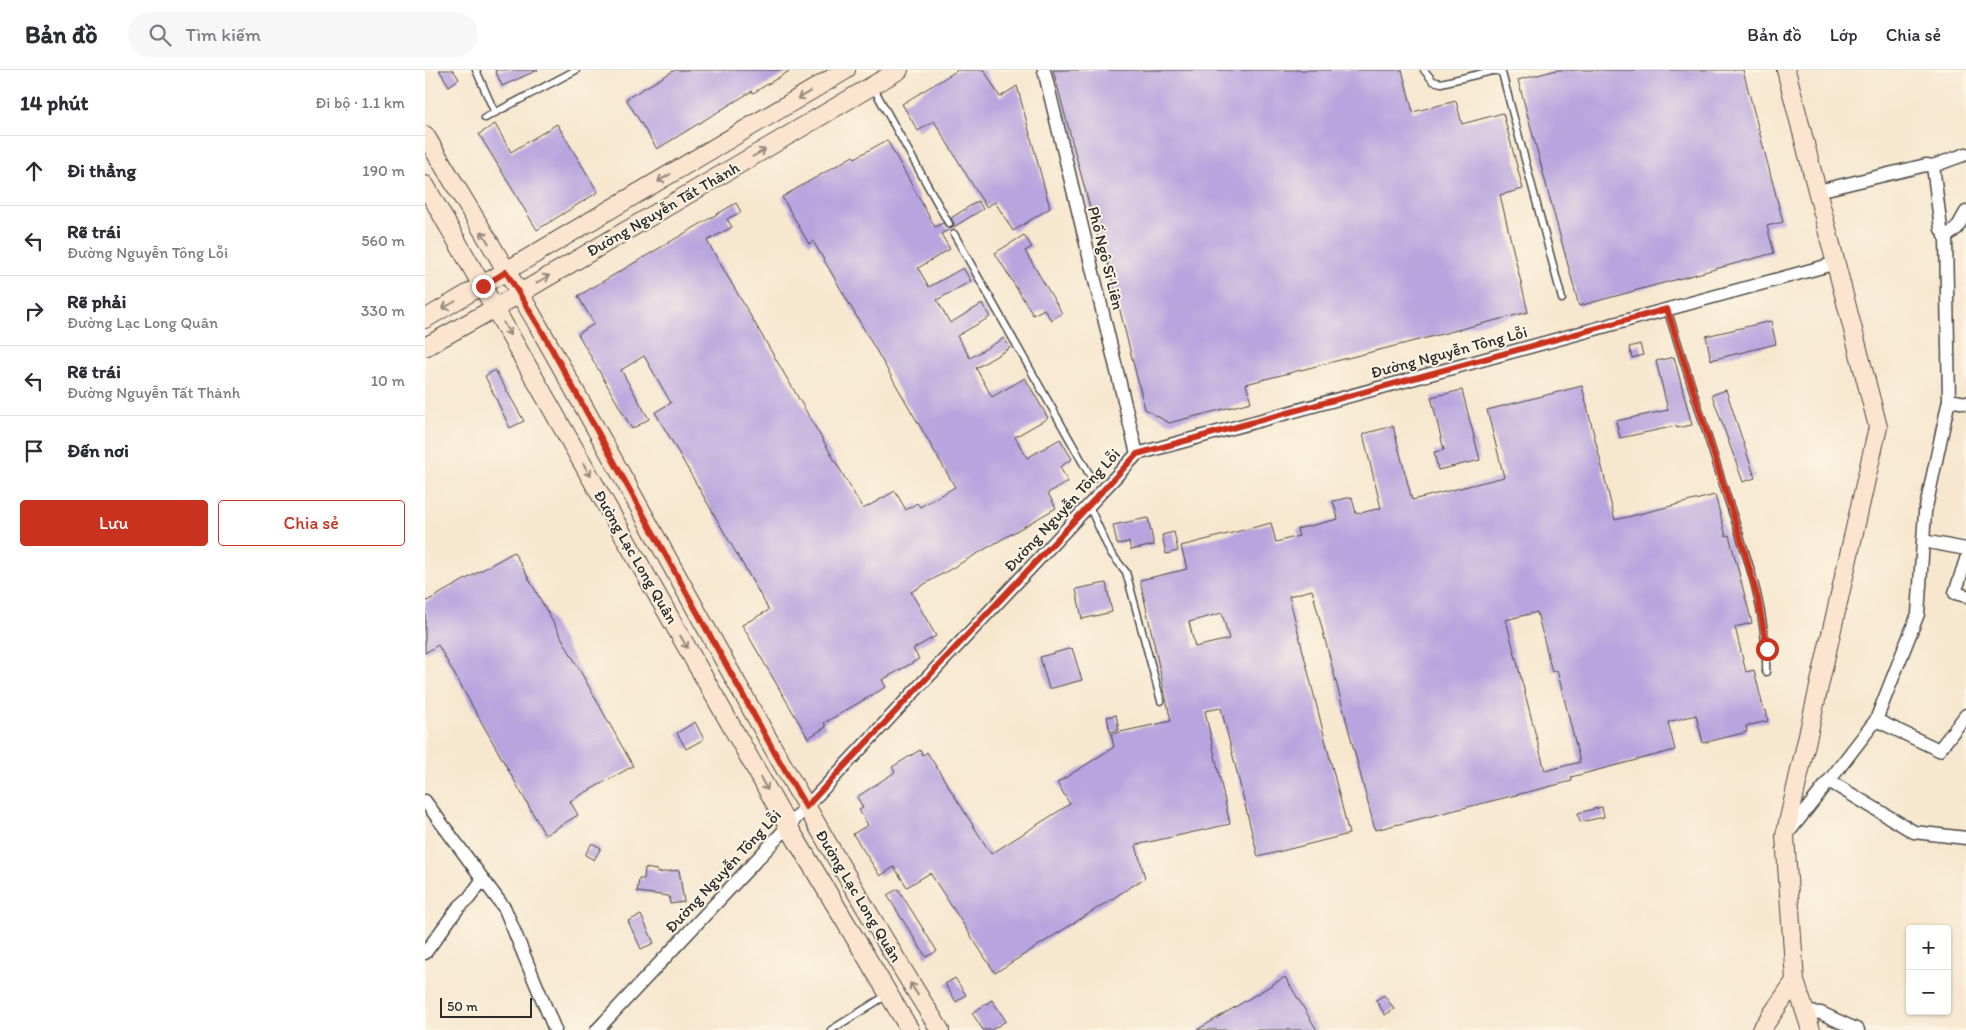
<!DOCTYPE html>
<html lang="vi">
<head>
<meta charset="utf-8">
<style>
  body { margin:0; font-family:Itim,sans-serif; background:#f7f7f7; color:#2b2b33 }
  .controls { position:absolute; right:15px; bottom:15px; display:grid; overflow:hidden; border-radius:5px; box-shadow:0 1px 4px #0004 }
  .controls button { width:45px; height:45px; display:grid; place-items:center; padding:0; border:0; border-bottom:1px solid #e1e1e2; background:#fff; color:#2b2b33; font:25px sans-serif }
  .scale { position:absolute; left:15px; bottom:12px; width:92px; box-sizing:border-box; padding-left:5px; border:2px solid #2b2b2b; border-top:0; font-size:14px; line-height:18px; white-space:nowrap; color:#2b2b2b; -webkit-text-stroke:4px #fcf5e5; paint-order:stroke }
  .stop { position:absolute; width:15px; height:15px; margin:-11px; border:4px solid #c8321e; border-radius:50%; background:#fff }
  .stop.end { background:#c8321e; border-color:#fff; box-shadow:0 1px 5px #0008 }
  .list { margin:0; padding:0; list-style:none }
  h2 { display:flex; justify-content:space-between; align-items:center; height:65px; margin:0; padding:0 20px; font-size:21px }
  h2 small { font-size:16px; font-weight:400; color:#7c7c81 }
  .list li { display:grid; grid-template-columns:32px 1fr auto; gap:15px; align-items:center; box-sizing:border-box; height:70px; padding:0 20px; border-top:1px solid #e1e1e2 }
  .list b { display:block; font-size:19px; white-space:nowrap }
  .list p { margin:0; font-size:16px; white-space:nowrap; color:#7c7c81 }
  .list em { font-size:16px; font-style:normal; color:#7c7c81 }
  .actions { display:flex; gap:10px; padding:15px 20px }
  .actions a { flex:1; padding:11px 0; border:1px solid #c8321e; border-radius:5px; text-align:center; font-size:18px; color:#c8321e }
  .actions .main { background:#c8321e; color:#fff }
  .icon { flex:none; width:28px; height:28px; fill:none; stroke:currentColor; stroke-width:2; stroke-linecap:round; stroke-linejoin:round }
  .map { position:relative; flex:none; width:1541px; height:960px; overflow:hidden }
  header { display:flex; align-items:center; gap:30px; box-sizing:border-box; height:70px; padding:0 25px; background:#fff; border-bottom:1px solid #e1e1e2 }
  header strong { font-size:24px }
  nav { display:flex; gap:28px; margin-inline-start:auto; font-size:18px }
  .search { width:350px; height:45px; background:#f7f7f7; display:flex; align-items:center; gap:12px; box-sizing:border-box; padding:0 18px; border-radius:28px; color:#7c7c81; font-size:19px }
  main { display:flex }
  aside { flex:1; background:#fff }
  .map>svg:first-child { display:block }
  .building { fill:#b8a4de; fill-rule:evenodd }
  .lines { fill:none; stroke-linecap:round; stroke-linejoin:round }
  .lane-casing { stroke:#4a4744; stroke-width:9 }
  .street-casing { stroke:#4a4744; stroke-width:15 }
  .secondary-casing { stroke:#4a4744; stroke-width:20 }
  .lane { stroke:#fff; stroke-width:6 }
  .street { stroke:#fff; stroke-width:12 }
  .secondary { stroke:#fbe5cf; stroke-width:18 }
  .oneway { stroke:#93887d }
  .route { stroke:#c8321e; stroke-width:6 }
  .labels { text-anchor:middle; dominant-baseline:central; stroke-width:4; stroke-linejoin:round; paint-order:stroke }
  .street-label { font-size:16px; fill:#2b2b2b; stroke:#fcf5e5 }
</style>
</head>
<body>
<header>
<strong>Bản đồ</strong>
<div class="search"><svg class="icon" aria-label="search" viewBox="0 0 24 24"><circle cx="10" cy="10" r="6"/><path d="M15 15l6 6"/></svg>Tìm kiếm</div>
<nav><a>Bản đồ</a><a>Lớp</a><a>Chia sẻ</a></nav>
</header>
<main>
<aside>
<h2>14 phút<small>Đi bộ · 1.1 km</small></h2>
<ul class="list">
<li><svg class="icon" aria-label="ahead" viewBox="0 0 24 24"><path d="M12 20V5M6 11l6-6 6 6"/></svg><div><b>Đi thẳng</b></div><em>190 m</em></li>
<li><svg class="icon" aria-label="left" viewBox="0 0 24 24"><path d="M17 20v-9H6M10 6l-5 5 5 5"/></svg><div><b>Rẽ trái</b><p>Đường Nguyễn Tông Lỗi</p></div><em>560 m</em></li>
<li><svg class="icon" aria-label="right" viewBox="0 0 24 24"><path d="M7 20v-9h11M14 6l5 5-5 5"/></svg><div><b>Rẽ phải</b><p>Đường Lạc Long Quân</p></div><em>330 m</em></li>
<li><svg class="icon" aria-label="left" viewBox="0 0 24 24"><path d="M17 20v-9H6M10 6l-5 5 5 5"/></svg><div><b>Rẽ trái</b><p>Đường Nguyễn Tất Thành</p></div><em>10 m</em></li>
<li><svg class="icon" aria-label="arrive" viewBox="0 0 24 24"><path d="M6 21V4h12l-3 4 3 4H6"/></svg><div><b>Đến nơi</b></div></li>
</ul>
<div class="actions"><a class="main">Lưu</a><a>Chia sẻ</a></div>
</aside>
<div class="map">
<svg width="1541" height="960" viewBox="0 0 1541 960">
  <rect width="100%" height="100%" fill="#fcf5e5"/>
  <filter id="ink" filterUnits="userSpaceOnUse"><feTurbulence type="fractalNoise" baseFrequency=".02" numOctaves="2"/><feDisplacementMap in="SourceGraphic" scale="10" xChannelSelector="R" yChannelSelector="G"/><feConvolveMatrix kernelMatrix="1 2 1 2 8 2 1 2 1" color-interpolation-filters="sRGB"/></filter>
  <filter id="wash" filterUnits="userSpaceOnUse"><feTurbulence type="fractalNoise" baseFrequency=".0096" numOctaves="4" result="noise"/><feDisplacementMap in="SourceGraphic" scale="20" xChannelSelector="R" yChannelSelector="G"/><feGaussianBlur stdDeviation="1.12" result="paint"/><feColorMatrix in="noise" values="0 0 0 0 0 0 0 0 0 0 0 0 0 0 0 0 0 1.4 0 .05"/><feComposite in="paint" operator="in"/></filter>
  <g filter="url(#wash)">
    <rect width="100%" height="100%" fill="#f7e7cf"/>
    <g id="blocks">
      <!-- building -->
      <path class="building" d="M14,0H28L34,9L24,16Z
        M70,0H113L77,16Z
        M250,0H366L328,23L327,21L232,79L201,29Z
        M533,0H559L575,27L592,16L625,138L588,161L570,132L561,137L509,51L493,61L477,34Z
        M628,0H977L988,42L1031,31L1037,54L1078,43L1098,119L1075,125L1103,242L821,314L826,332L744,353L720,339L679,178L676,179Z
        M1132,0H1318L1358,152L1342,156L1349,183L1154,236L1093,10Z
        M70,54L86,82L132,54L173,122L112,160L54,64Z
        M462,70L510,157L518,153L522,158H527L516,164L525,179L493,198L504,217L538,198L546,211L512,230L525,253L557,234L565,247L532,266L545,288L579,268L585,278L551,298L567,327L600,308L623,348L590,367L602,388L635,369L647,389L635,397L643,412L623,423L631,438L486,522L511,566L488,579L494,589L457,610L461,617L399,653L401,657L383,668L317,555L344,540L230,342L246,333L219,286L196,300L224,349L207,359L153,264L169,254L153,226L311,133L316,142L302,149L307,157L282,171L438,439L470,421L481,440L492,433L495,437L530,417L388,171L384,174L357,127L428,86L430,88Z
        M553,131L558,139L527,158L529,154L526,148Z
        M599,165L607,177L600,181L637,243L626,250L619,239L608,245L570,183Z
        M1346,251L1351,274L1286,290L1281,266Z
        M1215,274L1218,285L1207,288L1204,277Z
        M1249,287L1267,355L1252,358L1251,356L1195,368L1191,351L1243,340L1231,291Z
        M70,300L99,351L85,358L60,306Z
        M1157,316L1190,450L1290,425L1301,466L1304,465L1327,553L1310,557L1321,602L1329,600L1339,641L1341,640L1343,651L1321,656L1322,662L1278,673L1271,645L1243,652L1250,680L1146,707L1147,711L950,760L887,520L864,526L924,764L833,787L796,638L780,641L805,754L711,775L720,808L570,903L505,803L482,817L469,797L455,806L428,764L443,755L434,740L438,738L432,727L470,702L467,697L495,680L498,685L502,682L566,784L645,734L632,713L689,677L686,664L746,651L715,510L762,499L756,476L846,453L851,472L874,466L872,459L913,449L908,431L927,427L931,444L956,438L938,364L968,356L987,430L1079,407L1062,340ZM1112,542L1127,602L1132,600L1155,692L1120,701L1081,550ZM797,543L804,569L770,577L764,552Z
        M1037,320L1055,390L1013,400L1009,382L1019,380L1006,327Z
        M1301,320L1330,408L1318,412L1287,325Z
        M723,448L729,475L706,480L704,472L692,474L688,455Z
        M749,462L753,481L741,484L737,465Z
        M89,482L208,696L145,731L153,745L120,765L13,575L0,583V532Z
        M681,513L687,542L657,549L651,519Z
        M647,578L657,610L624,619L615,587Z
        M691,645L694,660L685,662L682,647Z
        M270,652L279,669L261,679L252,663Z
        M1177,737L1179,747L1155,752L1153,743Z
        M167,773L176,778L169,790L160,785Z
        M220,798L232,800V803L254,800L259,832L245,834L244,826L212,822L214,809H219Z
        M473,819L512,881L501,887L462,825Z
        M216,845L229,873L216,879L203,851Z
        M860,907L892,960H772Z
        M530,908L541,925L531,932L520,914Z
        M959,925L969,939L960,945L951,930Z
        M567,930L581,951L566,960H558L547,943Z"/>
    </g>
  </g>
  <g filter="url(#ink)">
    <use href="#blocks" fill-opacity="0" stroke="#4a4744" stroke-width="1"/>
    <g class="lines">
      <!-- lane casing -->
      <g class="lane-casing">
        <path id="lane" d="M51,0L70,43
          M999,0L1008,11L1016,13L1067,1H1073L1077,3L1137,229
          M448,17L524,154
          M60,48L151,0
          M529,164L667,409
          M1242,239C1262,301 1282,363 1301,424C1320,481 1343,541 1341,602
          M664,436L685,482L701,502L736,631
          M406,960L462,925"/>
      </g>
      <!-- street casing -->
      <g class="street-casing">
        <path id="street" d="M619,0L712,384
          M1393,121L1501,95L1508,96L1541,84
          M1521,167L1532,158L1541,142
          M1524,330L1541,333
          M1498,471L1541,479
          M1541,489L1530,523L1541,526
          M1451,650L1493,544L1500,442L1524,330L1521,167L1516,159L1508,96
          M1404,711L1451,650L1514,680L1541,645
          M0,731L80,839L130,960
          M1363,763L1404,711L1489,762L1541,768
          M0,883L33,838L44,828L58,809
          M1380,942L1396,943L1433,960
          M172,960L712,384L1412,193"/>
      </g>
      <!-- secondary casing -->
      <g class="secondary-casing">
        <path id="secondary" d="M1361,0L1453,357L1360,766L1370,911L1386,960
          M0,65C40,132 81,198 119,266C250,498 373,734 515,960
          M0,115L363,756L485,960
          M0,249L421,0
          M0,277L70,238L474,0
          M1336,960L1370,911"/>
      </g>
      <!-- lane -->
      <use href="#lane" class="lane"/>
      <!-- street -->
      <use href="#street" class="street"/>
      <!-- secondary -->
      <use href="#secondary" class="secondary"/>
    </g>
    <!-- one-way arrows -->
    <defs><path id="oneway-shaft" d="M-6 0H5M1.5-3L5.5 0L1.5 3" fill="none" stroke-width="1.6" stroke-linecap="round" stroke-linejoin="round" transform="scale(1.25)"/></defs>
    <g class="oneway">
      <use href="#oneway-shaft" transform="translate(379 25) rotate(149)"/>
      <use href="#oneway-shaft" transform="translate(334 83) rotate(-30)"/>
      <use href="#oneway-shaft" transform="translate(239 108) rotate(149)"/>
      <use href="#oneway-shaft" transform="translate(60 167) rotate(-120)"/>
      <use href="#oneway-shaft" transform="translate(118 209) rotate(-30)"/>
      <use href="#oneway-shaft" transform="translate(24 235) rotate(150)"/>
      <use href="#oneway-shaft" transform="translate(82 259) rotate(61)"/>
      <use href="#oneway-shaft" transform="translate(162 400) rotate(60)"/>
      <use href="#oneway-shaft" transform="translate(259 572) rotate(60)"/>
      <use href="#oneway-shaft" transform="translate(339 714) rotate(60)"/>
      <use href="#oneway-shaft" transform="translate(489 919) rotate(-122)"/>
    </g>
  </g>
  <g class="lines" filter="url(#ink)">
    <!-- route -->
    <path class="route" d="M58,216L81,202L118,263L351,685L381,737L712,384L1242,239L1319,479L1333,529L1342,579"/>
  </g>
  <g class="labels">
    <!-- street labels -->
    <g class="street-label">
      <text transform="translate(238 139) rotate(-30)">Đường Nguyễn Tất Thành</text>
      <text transform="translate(681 188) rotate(76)">Phố Ngô Sĩ Liên</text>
      <text transform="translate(1024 282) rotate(-15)">Đường Nguyễn Tông Lỗi</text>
      <text transform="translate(637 440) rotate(-47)">Đường Nguyễn Tông Lỗi</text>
      <text transform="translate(211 487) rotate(60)">Đường Lạc Long Quân</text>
      <text transform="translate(298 801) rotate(-47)">Đường Nguyễn Tông Lỗi</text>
      <text transform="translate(434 826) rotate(59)">Đường Lạc Long Quân</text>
    </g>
  </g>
</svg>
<div class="controls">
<button>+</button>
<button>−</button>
</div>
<div class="scale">50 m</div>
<div class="stop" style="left:1342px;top:579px"></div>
<div class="stop end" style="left:58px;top:216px"></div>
</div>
</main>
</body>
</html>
